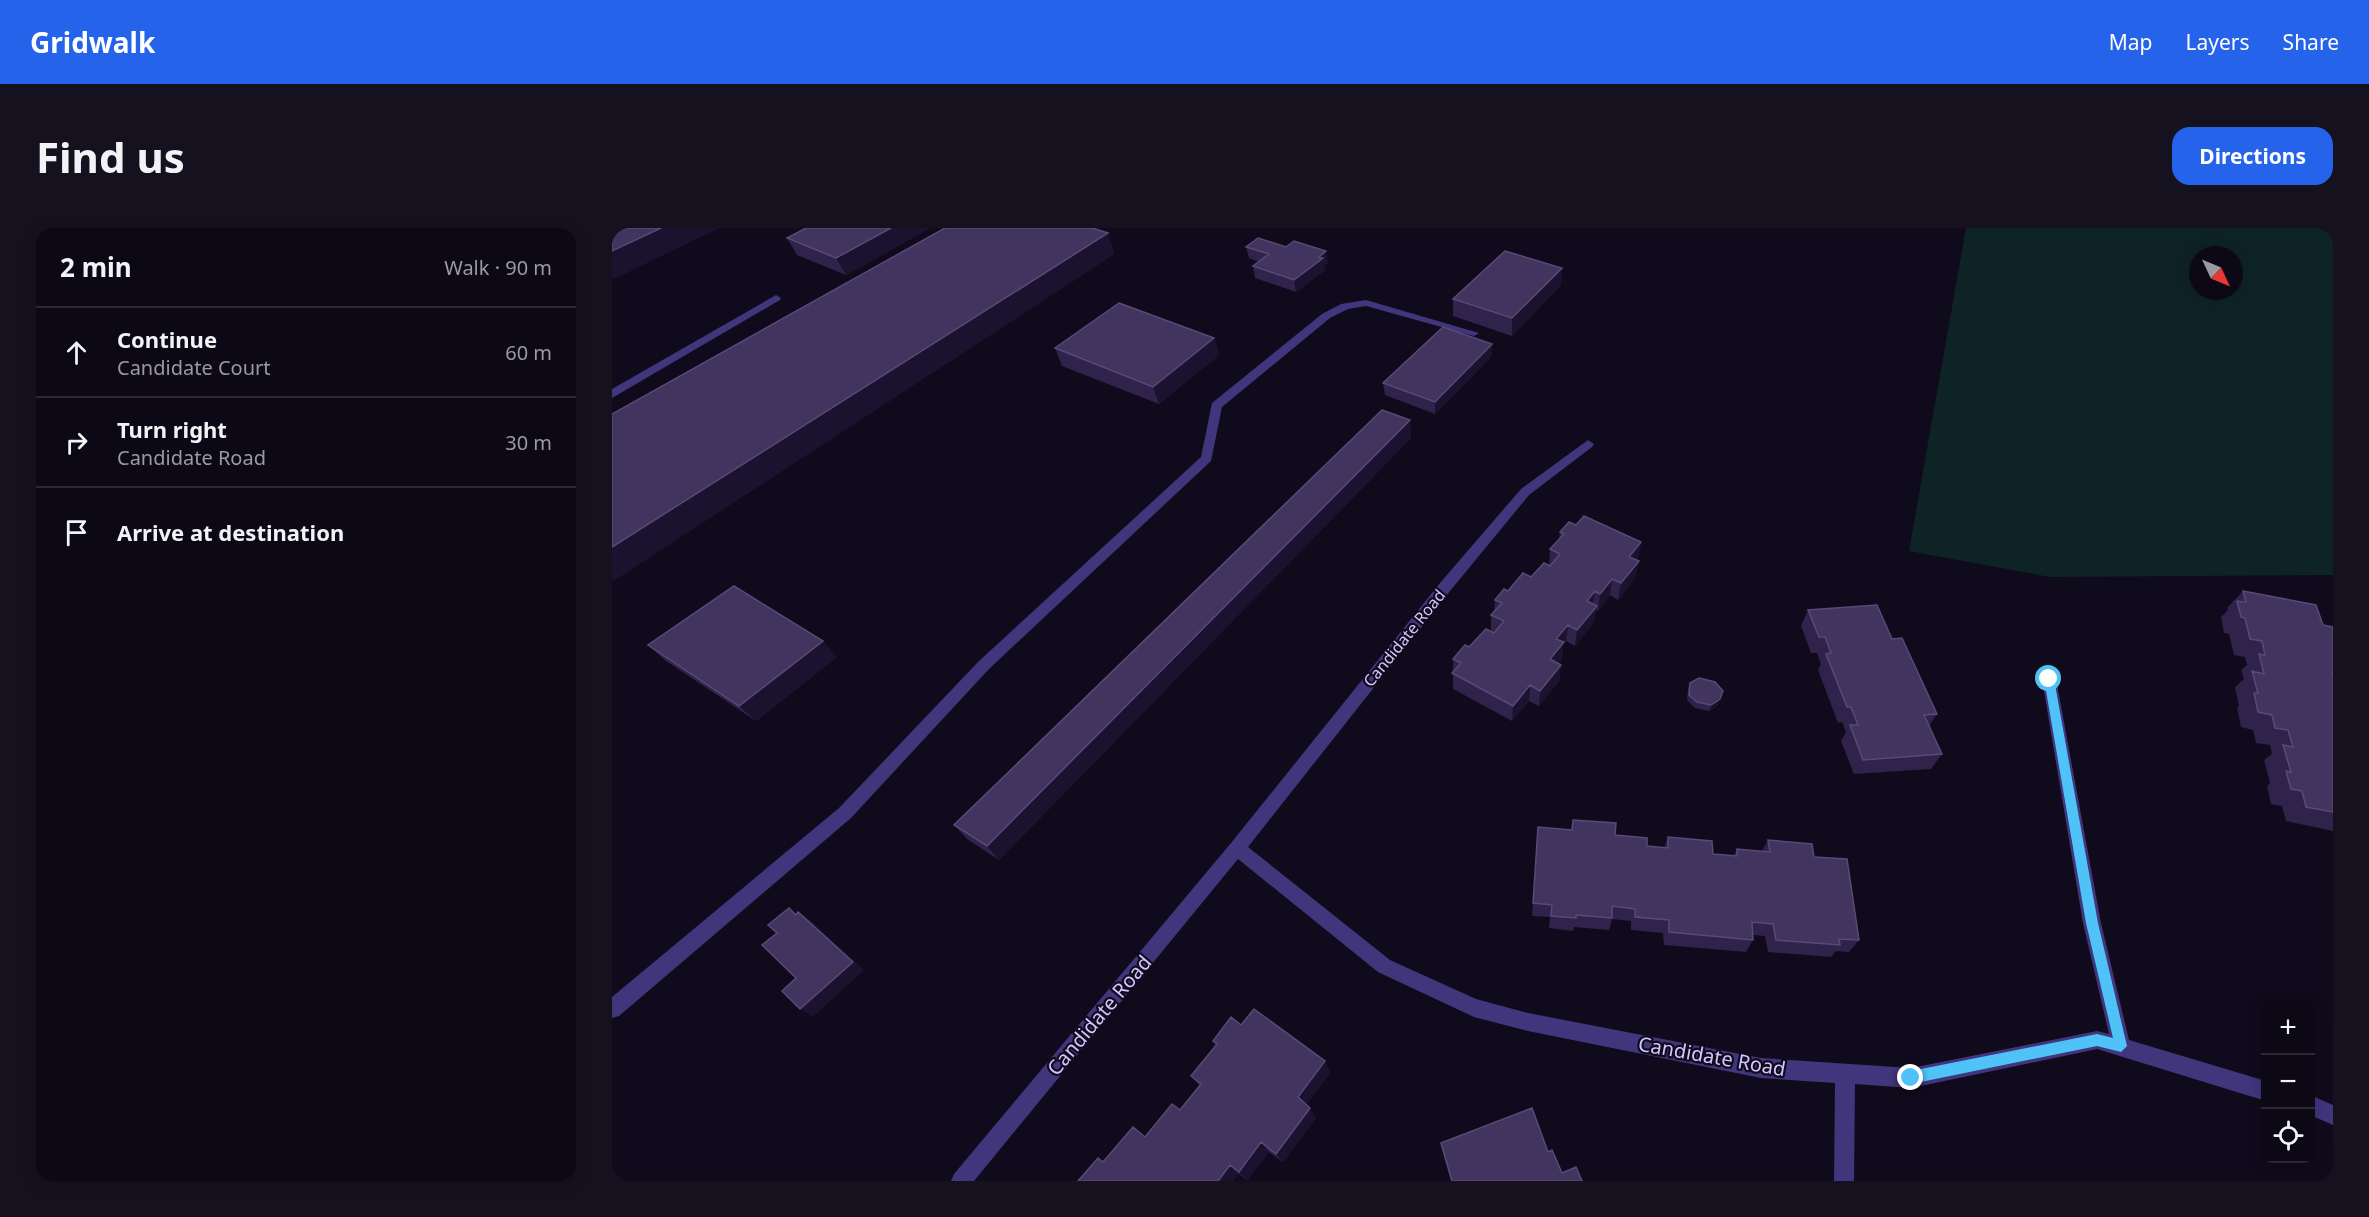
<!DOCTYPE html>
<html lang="en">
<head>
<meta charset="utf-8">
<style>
  body { margin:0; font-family:"Noto Sans",sans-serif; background:#15111e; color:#f1f3f6 }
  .controls { position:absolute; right:18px; bottom:18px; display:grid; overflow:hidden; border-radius:12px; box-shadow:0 3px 15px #0003 }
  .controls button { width:54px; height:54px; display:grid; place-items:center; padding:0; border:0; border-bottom:2px solid #2c2934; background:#0c0815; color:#f1f3f6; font:30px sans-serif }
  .compass { position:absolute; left:1577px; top:18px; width:54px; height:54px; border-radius:50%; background:#0c0815; box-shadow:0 3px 15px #0003; rotate:134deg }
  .stop { position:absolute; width:18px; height:18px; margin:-14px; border:4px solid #4fc3f7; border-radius:50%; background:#fff }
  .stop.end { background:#4fc3f7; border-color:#fff; box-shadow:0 2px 6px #0008 }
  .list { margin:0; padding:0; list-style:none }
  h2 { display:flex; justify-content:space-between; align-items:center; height:78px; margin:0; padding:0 24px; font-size:26px }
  h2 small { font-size:20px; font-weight:400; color:#9a9aa0 }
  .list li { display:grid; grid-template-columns:39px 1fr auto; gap:18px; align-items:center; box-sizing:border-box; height:90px; padding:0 24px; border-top:2px solid #2c2934 }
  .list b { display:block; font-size:22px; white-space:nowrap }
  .list p { margin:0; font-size:20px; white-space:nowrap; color:#9a9aa0 }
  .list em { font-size:20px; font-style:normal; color:#9a9aa0 }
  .icon { flex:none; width:33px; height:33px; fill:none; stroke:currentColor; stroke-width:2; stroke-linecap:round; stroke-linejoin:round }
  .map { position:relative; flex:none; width:1721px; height:953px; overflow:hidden; border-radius:18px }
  header { display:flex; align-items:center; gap:36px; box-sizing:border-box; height:84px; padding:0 30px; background:#2563eb; color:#fff }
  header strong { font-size:28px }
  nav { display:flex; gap:33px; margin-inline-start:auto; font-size:21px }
  .intro { display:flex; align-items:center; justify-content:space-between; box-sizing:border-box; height:144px; padding:0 36px }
  h1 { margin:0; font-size:42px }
  .button { padding:15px 27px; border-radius:18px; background:#2563eb; color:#fff; font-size:21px; font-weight:700 }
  main { display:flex; gap:36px; padding:0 36px }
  aside { flex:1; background:#0c0815; border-radius:18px; box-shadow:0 3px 15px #0003 }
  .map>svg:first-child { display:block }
  .green { fill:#0e2326; fill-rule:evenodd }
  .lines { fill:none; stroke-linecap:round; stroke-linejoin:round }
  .minor { fill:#41357c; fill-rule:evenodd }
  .wall { fill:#2f224b }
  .shaded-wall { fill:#1b1230 }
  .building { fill:#41345e; stroke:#584a77; stroke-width:1.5 }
  .route { fill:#4fc3f7 }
  .labels { text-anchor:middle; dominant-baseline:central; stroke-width:4.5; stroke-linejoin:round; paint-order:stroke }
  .street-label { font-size:16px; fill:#d3c5ff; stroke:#100b1c }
  .near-street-label { font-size:20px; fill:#d3c5ff; stroke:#100b1c }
</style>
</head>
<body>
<header>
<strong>Gridwalk</strong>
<nav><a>Map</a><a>Layers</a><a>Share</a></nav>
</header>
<div class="intro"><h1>Find us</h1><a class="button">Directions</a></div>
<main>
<aside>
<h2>2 min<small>Walk · 90 m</small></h2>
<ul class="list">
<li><svg class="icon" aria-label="ahead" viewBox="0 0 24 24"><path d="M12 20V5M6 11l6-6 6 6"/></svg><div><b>Continue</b><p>Candidate Court</p></div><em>60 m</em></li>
<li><svg class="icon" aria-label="right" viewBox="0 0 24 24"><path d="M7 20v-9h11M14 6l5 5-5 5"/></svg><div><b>Turn right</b><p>Candidate Road</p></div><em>30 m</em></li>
<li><svg class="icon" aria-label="arrive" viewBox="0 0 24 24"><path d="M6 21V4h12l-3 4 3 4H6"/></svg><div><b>Arrive at destination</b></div></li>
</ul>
</aside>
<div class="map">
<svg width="1721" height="953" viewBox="0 0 1721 953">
  <rect width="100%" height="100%" fill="#100b1c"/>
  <!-- green -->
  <path class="green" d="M1354,0H1721V347L1438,349L1297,323ZM1586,27H1622V63H1586Z"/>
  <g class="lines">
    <!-- minor -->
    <path class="minor" d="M164,67L169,70L168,72L0,170V161Z
      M754,72L867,105L862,108L754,78L736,81L718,90L610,179L599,233L377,441L239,590L7,788L0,790V769L227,580L367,433L589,229L600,175L710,86L729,76Z
      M976,212L982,216L980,219L917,267L838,363L636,619L778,732L864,771L916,785L1149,830L1299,840L1485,803L1497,806L1471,695L1430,451L1432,447H1442L1444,451L1489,695L1517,812L1654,853V873L1485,821L1299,860L1243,856L1242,953H1222L1223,855L1149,850L916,803L862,789L766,744L626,631L362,953H339L342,946L619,615L828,355L909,261Z
      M1698,867L1721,877V897L1698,887Z"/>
  </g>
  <!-- wall -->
  <path class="wall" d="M194,0H318L234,47L185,27L175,10Z
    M634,19L716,35L712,38L713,42L684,64L643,50L641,38L647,34L637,30Z
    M950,40L949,57L900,108L841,88V71Z
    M602,110L607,127L547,176L450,138L443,120Z
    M880,116V128L823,186L773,167L771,155Z
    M798,192L799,210L387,632L355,611L342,597Z
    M964,297L1029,314L1026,330L1024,332L1027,333L1023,350L1006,372L998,367L986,383L984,382L982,394L963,418L954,413L951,416L950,431L946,435L949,437L947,453L927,478L917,473L900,493L841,461V431L879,403V387L882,384L883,372L896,363L919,349L937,337L938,321L947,311L948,304Z
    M1631,363L1711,397L1721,399V603L1674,593L1670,578L1659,576L1655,558L1658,555L1652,532L1660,526L1658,517L1644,515L1641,502L1629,499L1625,480L1627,478L1623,459L1632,451L1629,442L1635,437L1633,429L1622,427L1617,406L1612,405L1609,389L1616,382L1615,380Z
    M1196,382L1280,411L1325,486L1317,498L1330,526L1319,541L1242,546L1229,513L1234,504L1230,494L1226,495L1206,442L1209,436L1205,425H1199L1189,398Z
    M36,417L225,429L144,493L54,433Z
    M1078,455L1106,477L1097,483L1083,480L1075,472L1076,461Z
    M961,592L1035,618L1052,620L1056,609L1101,626L1122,627L1125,621L1150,623L1156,612L1202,629L1247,712L1237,724L1224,723L1219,729L1156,724L1153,708L1141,707V712L1134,724L1052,717L1051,705L1019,702V693L1000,691L997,702L962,699L961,703L937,700L938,689L920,688L926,599L959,602Z
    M629,797L713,833L718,845L694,877L704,890L671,934L657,924L635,952L627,946L492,934L533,909L568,882L588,858L579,848L604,818L601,813Z
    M829,915L936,924L950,945L970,953H839L830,922Z"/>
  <!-- shaded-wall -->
  <path class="shaded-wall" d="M49,0H107L0,52V23Z
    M279,0H318L234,47L224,30Z
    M496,5L503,26L0,354V319Z
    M714,23L716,35L712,38L713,42L684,64L682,52Z
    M950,40L949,57L900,108V90Z
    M602,110L607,127L547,176L541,159Z
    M880,116V128L823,186V174Z
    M798,192L799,210L387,632L375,618Z
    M1029,314L1026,330L1014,345L1017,329Z
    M1027,333L1023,350L1006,372L1009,355Z
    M1000,351L998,367L986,383L988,366Z
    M983,363L980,380L975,373Z
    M985,378L982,394L963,418L965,402Z
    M956,397L954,413L951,416L950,431L937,447L938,431L944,411Z
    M211,413L225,429L144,493L127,478Z
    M949,437L947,453L927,478L928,463Z
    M918,457L917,473L900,493L901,478Z
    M1108,471L1106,477L1097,483L1099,477Z
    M186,684L199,693L252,742L201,789L188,781Z
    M713,833L718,845L692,880L686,869Z
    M698,880L704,890L671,934L664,926Z
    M649,914L657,924L635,952L627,944Z
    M618,937L627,946L621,953H606Z"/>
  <!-- building -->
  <path class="building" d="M0,0H49L0,23Z
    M194,0H279L224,30L175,10Z
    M333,0H480L496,5L0,319V186Z
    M646,10L674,19L682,13L714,23L707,29L711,30L682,52L641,38L657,26L634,19Z
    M893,23L950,40L900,90L841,71Z
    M507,75L602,110L541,159L443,120Z
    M831,99L880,116L823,174L771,155Z
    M770,182L798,192L375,618L342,597Z
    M972,288L1029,314L1017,329L1027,333L1009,355L1000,351L988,366L983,363L975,373L985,378L965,402L956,397L944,411L952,414L938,431L949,437L928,463L918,457L901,478L840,445L849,435L841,431L853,417L857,419L874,401L882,405L892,393L879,387L890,375L883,372L892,361L896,363L911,345L919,349L932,335L938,338L948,326L938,321L952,306L948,304L957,294L964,297Z
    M122,358L211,413L127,478L36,417Z
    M1631,363L1704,377L1711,397L1721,399V446H1720L1721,449V584L1694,579L1690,563L1679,561L1674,543L1679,544L1671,517L1681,519L1676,502L1663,500L1660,487L1646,484L1642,465H1646L1640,443L1652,446L1647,426L1653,427L1650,413L1638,411L1633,390L1629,389L1625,373L1634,374Z
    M1265,377L1280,411L1290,410L1325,486L1312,487L1330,526L1251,532L1238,497H1246L1239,479H1235L1214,426L1219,425L1213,409H1207L1196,382Z
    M1087,450L1103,454L1111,463L1108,471L1099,477L1085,474L1077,467L1078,455Z
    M961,592L1004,595L1003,607L1035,610V618L1056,620V609L1100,613L1101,626L1125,628V621L1158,624L1156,612L1200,616L1202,629L1235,631L1247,712L1227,711L1228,717L1164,712L1161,696L1140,694L1141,712L1057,704V692L1023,689V681L1000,678V690L964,687V690L939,688L940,677L921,675L926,599L960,602Z
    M177,680L184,687L186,684L241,734L188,781L170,763L184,750L150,717L165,705L156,697Z
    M642,781L713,833L686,869L698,880L664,926L649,914L627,944L618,937L606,953H466L486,930L491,934L521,899L533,909L560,876L568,882L589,856L579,848L605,816L601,813L619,789L629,797Z
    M920,880L936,924L940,922L950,945L964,939L970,953H840L829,915Z"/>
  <!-- route -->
  <path class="route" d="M1437,447L1442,451L1486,695L1515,818L1509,824L1485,818L1299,856L1292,850L1299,843L1485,806L1501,810L1474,695L1432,451Z"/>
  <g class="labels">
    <!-- street labels -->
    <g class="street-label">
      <text transform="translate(792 410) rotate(-51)">Candidate Road</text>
    </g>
    <!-- near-street labels -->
    <g class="near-street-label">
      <text transform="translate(487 787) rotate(-50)">Candidate Road</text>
      <text transform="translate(1100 828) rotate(10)">Candidate Road</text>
    </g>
  </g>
</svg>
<div class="controls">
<button>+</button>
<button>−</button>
<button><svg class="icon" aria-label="locate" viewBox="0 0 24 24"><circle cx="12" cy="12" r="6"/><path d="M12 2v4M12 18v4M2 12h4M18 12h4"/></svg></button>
</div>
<svg class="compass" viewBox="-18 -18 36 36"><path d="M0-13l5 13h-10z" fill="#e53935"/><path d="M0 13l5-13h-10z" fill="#9a9aa0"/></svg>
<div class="stop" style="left:1437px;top:451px"></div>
<div class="stop end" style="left:1299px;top:850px"></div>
</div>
</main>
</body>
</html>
